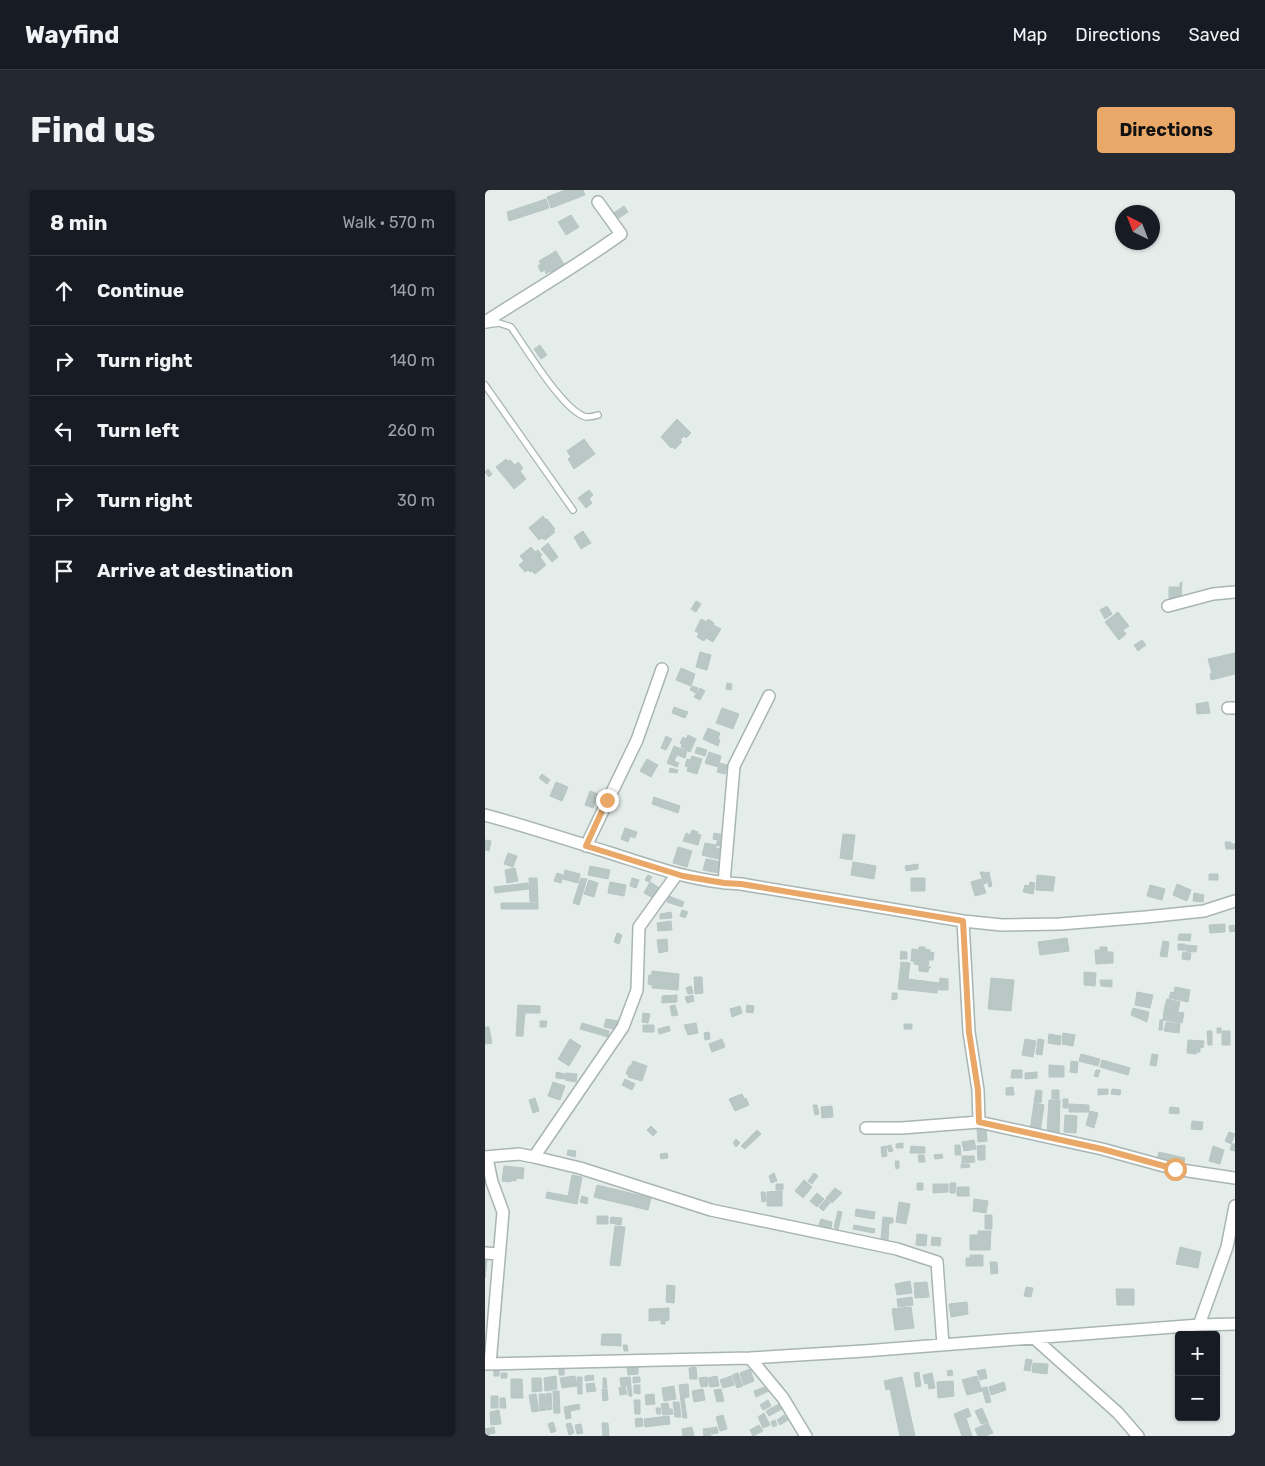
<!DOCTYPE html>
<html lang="en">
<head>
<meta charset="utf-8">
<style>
  body { margin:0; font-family:Rubik,sans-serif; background:#242831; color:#f1f3f6 }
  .controls { position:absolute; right:15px; bottom:15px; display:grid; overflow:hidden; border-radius:5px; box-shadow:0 1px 4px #0004 }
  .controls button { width:45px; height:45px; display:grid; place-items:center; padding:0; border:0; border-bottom:1px solid #363941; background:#171b24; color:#f1f3f6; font:25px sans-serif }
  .compass { position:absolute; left:630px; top:15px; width:45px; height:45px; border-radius:50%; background:#171b24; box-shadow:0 1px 4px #0004; rotate:318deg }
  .stop { position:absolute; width:15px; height:15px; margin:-11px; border:4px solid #e9a867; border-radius:50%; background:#fff }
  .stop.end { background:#e9a867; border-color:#fff; box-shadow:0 1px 5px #0008 }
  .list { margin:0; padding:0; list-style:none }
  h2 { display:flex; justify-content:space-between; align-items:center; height:65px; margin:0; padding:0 20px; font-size:21px }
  h2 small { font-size:16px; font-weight:400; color:#9ea1a6 }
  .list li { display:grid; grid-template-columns:32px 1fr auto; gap:15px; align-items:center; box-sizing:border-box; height:70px; padding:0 20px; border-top:1px solid #363941 }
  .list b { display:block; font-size:19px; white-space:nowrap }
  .list em { font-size:16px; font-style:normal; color:#9ea1a6 }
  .icon { flex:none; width:28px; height:28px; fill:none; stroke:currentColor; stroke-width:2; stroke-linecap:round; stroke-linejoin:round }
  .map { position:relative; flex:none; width:750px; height:1246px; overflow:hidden; border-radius:5px }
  header { display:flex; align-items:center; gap:30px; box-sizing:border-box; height:70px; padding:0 25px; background:#171b24; border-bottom:1px solid #363941 }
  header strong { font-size:24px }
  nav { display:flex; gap:28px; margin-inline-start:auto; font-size:18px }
  .intro { display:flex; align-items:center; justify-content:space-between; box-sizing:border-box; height:120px; padding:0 30px }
  h1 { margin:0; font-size:35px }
  .button { padding:12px 22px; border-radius:5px; background:#e9a867; color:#111; font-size:18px; font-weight:700 }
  main { display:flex; gap:30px; padding:0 30px }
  aside { flex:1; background:#171b24; border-radius:5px; box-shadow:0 1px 4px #0004 }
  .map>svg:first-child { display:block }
  .building { fill:#bac8c5; stroke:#b7c6c4 }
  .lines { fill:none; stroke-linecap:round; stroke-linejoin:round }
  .lane-casing { stroke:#a8b5b3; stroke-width:8 }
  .street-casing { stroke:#a8b5b3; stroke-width:14 }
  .lane { stroke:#fff; stroke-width:5.5 }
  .street { stroke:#fff; stroke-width:11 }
  .route { stroke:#e9a867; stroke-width:6 }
</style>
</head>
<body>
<header>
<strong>Wayfind</strong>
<nav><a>Map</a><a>Directions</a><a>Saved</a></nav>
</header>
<div class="intro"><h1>Find us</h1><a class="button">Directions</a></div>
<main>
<aside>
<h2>8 min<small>Walk · 570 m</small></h2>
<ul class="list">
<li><svg class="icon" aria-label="ahead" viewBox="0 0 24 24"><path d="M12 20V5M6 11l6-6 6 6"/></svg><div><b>Continue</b></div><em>140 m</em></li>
<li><svg class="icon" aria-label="right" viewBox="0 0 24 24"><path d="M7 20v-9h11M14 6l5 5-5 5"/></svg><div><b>Turn right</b></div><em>140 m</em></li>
<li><svg class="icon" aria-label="left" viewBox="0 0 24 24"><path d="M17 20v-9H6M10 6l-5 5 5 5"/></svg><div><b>Turn left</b></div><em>260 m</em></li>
<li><svg class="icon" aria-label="right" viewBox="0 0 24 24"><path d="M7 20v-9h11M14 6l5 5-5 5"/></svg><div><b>Turn right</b></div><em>30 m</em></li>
<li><svg class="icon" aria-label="arrive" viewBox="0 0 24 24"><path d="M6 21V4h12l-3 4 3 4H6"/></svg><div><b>Arrive at destination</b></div></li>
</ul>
</aside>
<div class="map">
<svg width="750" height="1246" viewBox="0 0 750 1246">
  <rect width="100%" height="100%" fill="#e5edeb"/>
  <!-- building -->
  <path class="building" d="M80,0H98L100,5L66,18L62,7Z
    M61,9L64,18L24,31L22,22Z
    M139,16L143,22L131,30L127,24Z
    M86,25L94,37L81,45L73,32Z
    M71,61L80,76L67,84L65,81L61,84L60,80L56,82L53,76L56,74L54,71Z
    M55,155L62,165L56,169L49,159Z
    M192,229L206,243L201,248L199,246L195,250L197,252L190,259L187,257L186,258L176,247Z
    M99,249L110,264L89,279L83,269L86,267L82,261Z
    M21,269L23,271L25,270L30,275L33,272L38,278L35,281L41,289L29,299L11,277Z
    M3,279L7,284L4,287L0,282Z
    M104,300L108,305L104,309L107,313L101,318L93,308Z
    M58,326L61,330L62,329L70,339L68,340L70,342L60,350L57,348L54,350L44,338Z
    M98,341L106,353L96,359L89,347Z
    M63,353L73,367L67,372L56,359Z
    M46,357L50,362L53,360L57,365L55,367L61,375L50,384L47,381L45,382L43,380L40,382L34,375L39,371L35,366Z
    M697,392L696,409L684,410V397H695V393Z
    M211,411L216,414L211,422L206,419Z
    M622,416L627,424L620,429L615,420Z
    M633,422L644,436L638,440L641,444L634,450L620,432Z
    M216,429L222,432L223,429L229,433L228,435L236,439L228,452L221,448L219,451L212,447L214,443L210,441Z
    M657,450L661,455L653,461L649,455Z
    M215,462L226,465L222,480L211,477Z
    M750,463V484L726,490L725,484L727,483L723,469Z
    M196,478L210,484L206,496L191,490Z
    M242,493L247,494L246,500L241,499Z
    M207,496L213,498L211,503L205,500Z
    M215,498L220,501L215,510L209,507Z
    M723,512L725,523L712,524L711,514Z
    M189,517L203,522L200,528L187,523Z
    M237,518L254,524L248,539L231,533Z
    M223,538L235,543L233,549L235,550L233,556L218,549Z
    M203,545L211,549L205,562L196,557L197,554L195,553L198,547L201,549Z
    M181,546L187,549L181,560L176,558Z
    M189,556L202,561L200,568L192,565L189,571L194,573L192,577L182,573Z
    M212,557L222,560L220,566L210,563Z
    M224,562L236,566L233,577L220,573Z
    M207,566L217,569L212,584L202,581L203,577L200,576L202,569L205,570Z
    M162,569L173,575L166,587L155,581Z
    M235,573L242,575L240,584L232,582Z
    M185,578L193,580L192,583L184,582Z
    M57,584L65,590L62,594L54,588Z
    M71,592L83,597L77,611L65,606Z
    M105,601L113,604L108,618L100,615Z
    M169,607L195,616L193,623L167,614Z
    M140,638L152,642L150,648L145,646L143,652L136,649Z
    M207,640L213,642L212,644L216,645L213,655L198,651L201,643L205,645Z
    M229,643L240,645L238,657L231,655L233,650L228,649Z
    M358,644L370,645L367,670L355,668Z
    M0,650L6,651L4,661L0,660Z
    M740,652H746V654H750V659H741Z
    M220,653L231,655L228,668L217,665Z
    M193,657L207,661L202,677L188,673Z
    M231,658L240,659L237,670L229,668Z
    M23,663L32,666L28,677L19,674Z
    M221,669L237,672L234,683L218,680Z
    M368,672L391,676L389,689L366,685Z
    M433,674V679L421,681L420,676Z
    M105,676L125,680L123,689L103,685Z
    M30,678L33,691L22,693L20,680Z
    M80,680L95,684L93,693L78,689Z
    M495,682H500L503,692L499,694Z
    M504,682L507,696L504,697L501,683Z
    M72,683L78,685L76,693L69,691Z
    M724,684H733V690H724Z
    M163,685L167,687L164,692L160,690Z
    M552,685L570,687L568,701L551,700Z
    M44,688H52L53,712H45Z
    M96,688L102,689L94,715L88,713Z
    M147,688L154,690L151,698L145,696Z
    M426,688H440V701H426Z
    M496,689L501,703L490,706L486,692Z
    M104,690L113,693L109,707L99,704Z
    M125,692L141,695L139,706L123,703Z
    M165,692L178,700L172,710L159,703Z
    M545,692L550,693L548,704L538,702L540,695L544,696Z
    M43,693L44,699L10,703L9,697Z
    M692,694L706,700L702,711L688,705Z
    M665,695L680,699L677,710L662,706Z
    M709,703L719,705L718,712L708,711Z
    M184,706L199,712L197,717L182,712Z
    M16,713H53V719H16Z
    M197,720L203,722L200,728L195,726Z
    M186,722L187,728L175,729V724Z
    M186,731L187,740L173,741L172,733Z
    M740,734V742L725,743L724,735Z
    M749,735L750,741L745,742L744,736Z
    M132,743L137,745L134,754L129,752Z
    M694,744H706L705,751L693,750Z
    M582,748L584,761L555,765L553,752Z
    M182,749L183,761L174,763L172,750Z
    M678,751L684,752L682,767L675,766Z
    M693,754H700V760H693Z
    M701,755L712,756L711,762L701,761Z
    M434,757H440V759L445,760V762L449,763L448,770H444L443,777H446L444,778L443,782L434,781V775L429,774V771H426L427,759L434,760Z
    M615,757H622V762H628V773L611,774L610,760H615Z
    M416,761L422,762V769H415Z
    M698,762L706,763L705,770L697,769Z
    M416,772L425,773L423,789L454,793L452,803L413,799Z
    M167,781L194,784L193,800L167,798V795L163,794L164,785H167Z
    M599,782L611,783L610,796L599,795Z
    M209,787H217L218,803L210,804Z
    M455,788L463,789V800H454Z
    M506,788L529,790L526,821L503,819Z
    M615,790H627V797L616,796Z
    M206,796L208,803L203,804L201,798Z
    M690,797L705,800L703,812L684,808L686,802L689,803Z
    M652,802L668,805L665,818L650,815Z
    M407,803H412V809L407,810Z
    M192,805V812L177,813V806Z
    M208,805L209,811L202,813L200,807Z
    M682,809L695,812L693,822L679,819Z
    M33,815L55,816V823H40L38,846H31Z
    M190,815L193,825L187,826L185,816Z
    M262,815L269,816L268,823L261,822Z
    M255,816L257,823L247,827L245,819Z
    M648,818L664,822L662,832L646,825Z
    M679,820L693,822L692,827L698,828L697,833L678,830Z
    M694,822L699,823L698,828L693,827Z
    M158,823L165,824L163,833L157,832Z
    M121,829L134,831L132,840L119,837Z
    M675,830H678L677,840H674Z
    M55,831H62L61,837H55Z
    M681,832L695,834L694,843L679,841Z
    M97,833L124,841L123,847L95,839Z
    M211,833L213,843L203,845L199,835Z
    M419,834H427V839H419Z
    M158,835H169V842H158Z
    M184,836L185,841L174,844L173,839Z
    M0,837H4L7,853L0,854Z
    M732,838H736V843H732Z
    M722,841H727V855H723Z
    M737,841H745V855H737Z
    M224,842L225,849L220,850L219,843Z
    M578,843L590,845L588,856L577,854Z
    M564,844L576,846L575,855L563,853Z
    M85,849L96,856L84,876L73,869Z
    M237,849L240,857L227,862L224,854Z
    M540,849L551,851L548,867L537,865Z
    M553,849L559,850L557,865L551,864Z
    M703,850L719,851L718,858L715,857V862H712L711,864L702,863Z
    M596,864L615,869L613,876L594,871Z
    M667,864L673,865L671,876L665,875Z
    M617,870L645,878L643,885L615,877Z
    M148,871L162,876L157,891L143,887L144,885L141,884L144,876H146Z
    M586,871L593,872L592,883L585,882Z
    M564,875L579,876V887H564Z
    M527,880H537V888H526Z
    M611,880H615L613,887L609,886Z
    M71,882L80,884L79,889L71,888Z
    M552,882V888L540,889V883Z
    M81,883L92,884L91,892L80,890Z
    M140,889L150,894L147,900L137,895Z
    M68,892L80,896L75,910L63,906Z
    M528,897L529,905H521V898Z
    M613,899H623V904L613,905Z
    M627,899L636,900L635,905L626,904Z
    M551,900L557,901L556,913L549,912Z
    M567,900H574V909H567Z
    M257,904L259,909L261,908L264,915L250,921L244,909Z
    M50,908L54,921L48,923L44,910Z
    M578,909H583V918H578Z
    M564,910H575L574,944L562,943Z
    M549,913L559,915L555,942L545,941Z
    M584,914L604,915V922H584Z
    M328,915H332L334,924L330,925Z
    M347,916L348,927L337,928L336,917Z
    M685,917L694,918V924L684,923Z
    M605,921L613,923L609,938L601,935Z
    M580,925L592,926L591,943L579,942Z
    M707,931L718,932L717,940L706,939Z
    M166,936L172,942L168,946L162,940Z
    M501,938L502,951L493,952L492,939Z
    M272,940L276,944L260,959L256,956Z
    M744,942L750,944L746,954L740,951Z
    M251,949L255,953L251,957L248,953Z
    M489,950L491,959L479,961L477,952Z
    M418,953V958H411V954Z
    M747,954H750V961L745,960Z
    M406,955L408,961L404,962L402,956Z
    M470,955H475L476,965H470Z
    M500,955V970H493L492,956Z
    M401,956L402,966L397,967L396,957Z
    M426,956L440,957V963H425Z
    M728,956L739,960L735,974L724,971Z
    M83,960L91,961L90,967L82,965Z
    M674,962L700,968L698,977L672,970Z
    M182,963L183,968L176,969L175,964Z
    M457,964L458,968L450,969L449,965Z
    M433,965H439L440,972H434Z
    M477,966H489L490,972L477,973Z
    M410,971H414V978L411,979Z
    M476,974H484L485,977L476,978Z
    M19,976L39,978L38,989L31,988V991L26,990V992L17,991Z
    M289,983L292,991L286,993L284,986Z
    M329,983L333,986L327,994L323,991Z
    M87,985L97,987L92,1014L61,1008L62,1002L83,1006Z
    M319,990L327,997L318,1008L310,1001Z
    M432,993H438V1000H432Z
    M465,993H471L470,1003H465Z
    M291,994H298V1000H291Z
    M448,994H463V1002L448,1003Z
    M112,995L166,1008L163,1020L109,1007Z
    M472,997H484V1006H472Z
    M350,998L357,1003L347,1013L341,1008Z
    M297,1001V1016H282V1002Z
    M276,1002H280L281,1011L277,1012Z
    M332,1003L339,1009L332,1017L325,1011Z
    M97,1006L103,1008L102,1014L95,1012Z
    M341,1009L345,1013L338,1021L334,1017Z
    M489,1009L503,1011L501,1023L488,1021Z
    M414,1012L425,1014L421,1034L411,1032Z
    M371,1019L390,1022L389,1029L370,1026Z
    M353,1021L357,1022L353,1040L349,1037Z
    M500,1025H507V1039H500Z
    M112,1026H123V1034H112Z
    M126,1027L137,1028L136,1035L125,1033Z
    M398,1027L408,1028V1033H404L403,1050L396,1049Z
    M336,1029L347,1032L346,1038L334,1035Z
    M369,1035L390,1039L389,1043L368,1039Z
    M130,1036L140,1037L135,1076L125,1075Z
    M493,1041H506L505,1060H485V1045H493Z
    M432,1044L442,1045L441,1056L431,1055Z
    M447,1047L456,1048L455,1056L446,1055Z
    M695,1057L716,1062L713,1078L691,1074Z
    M485,1065H498V1076H481V1068H485Z
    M0,1070H2L0,1088Z
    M505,1072H512L513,1083L506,1084Z
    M425,1091L427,1103L412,1105L410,1094Z
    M442,1092L444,1107L430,1108L429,1093Z
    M182,1095L190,1096L189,1113L181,1112Z
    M541,1097L548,1098L546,1107L539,1106Z
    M631,1099H649V1115H632Z
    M427,1107L428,1115L413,1117L412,1109Z
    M482,1112L483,1124L466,1127L464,1114Z
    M426,1117L429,1138L410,1140L407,1119Z
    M184,1118V1130L180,1131V1134H176V1130L164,1131V1119Z
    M117,1144H136V1156L116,1155Z
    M138,1155H142L143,1161H139Z
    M541,1169L547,1170L545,1181L539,1180Z
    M548,1173L563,1174L562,1184L547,1182Z
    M14,1176V1186H9V1177Z
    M153,1176V1184L143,1185L142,1177Z
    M211,1177L212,1189H205L204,1178Z
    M74,1179H79V1185H74Z
    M265,1179L269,1191L259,1195L255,1183Z
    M500,1179L502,1188L495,1190L492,1181Z
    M467,1180L468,1185L463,1186L462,1181Z
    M434,1182L436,1196L431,1197L429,1183Z
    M16,1183H22V1188H16Z
    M253,1183L258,1196L252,1198L247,1185Z
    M447,1183L450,1198L444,1199L443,1193L440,1194L438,1185Z
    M108,1185L109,1190L100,1191V1186Z
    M71,1186L72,1199L60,1201L59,1188Z
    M90,1186L92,1196L77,1198L75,1188Z
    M232,1186L234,1196L225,1197L223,1188Z
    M246,1186L249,1195L238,1198L235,1190Z
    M492,1186L497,1201L482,1205L477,1190Z
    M92,1187H97V1204H93Z
    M145,1187L147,1206H144L142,1195L136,1196L135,1188Z
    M148,1187H155V1192L148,1193Z
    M222,1187L223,1196L216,1197L214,1188Z
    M417,1187L430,1246H415L405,1199L401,1200L399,1191Z
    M47,1188H56L57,1201L47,1202Z
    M118,1188H121L122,1198H118Z
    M26,1189H37L38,1208H26Z
    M468,1191L469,1206L453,1208L452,1192Z
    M519,1192L521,1200L506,1205L504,1197Z
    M109,1193L111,1201L102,1202L101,1194Z
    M203,1194L204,1207L199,1208L202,1228H198L194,1195Z
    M149,1195H155V1204L149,1203Z
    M140,1196L142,1204L135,1205L134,1198Z
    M189,1196L191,1209L179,1211L177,1198Z
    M282,1196L284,1201L271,1207L269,1201Z
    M502,1197L506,1212L501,1213L497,1198Z
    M117,1199H122L123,1210L118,1211Z
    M218,1199L220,1210L209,1212L207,1201Z
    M236,1199L239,1211L232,1212L229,1200Z
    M68,1201H74L75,1223H69Z
    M66,1203L67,1219L62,1220L61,1204Z
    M51,1204L54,1221L47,1222L44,1205Z
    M54,1204H60L61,1220L55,1221Z
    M169,1204L170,1214L161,1215L160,1205Z
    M6,1206H13V1218H6Z
    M15,1208H20L21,1218H15Z
    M149,1210H155V1224H150Z
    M283,1210L286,1216L278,1220L275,1215Z
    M188,1212H194L196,1227H190Z
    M183,1213L184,1219H187L188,1224L178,1225L176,1214Z
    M94,1214L95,1219L85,1221L86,1228L81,1229L79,1217Z
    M294,1214L297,1219L284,1226L281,1221Z
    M171,1218H175L176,1224H172Z
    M483,1218L486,1226L481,1228L487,1246H477L469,1224Z
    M497,1218L503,1232L496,1234L490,1221Z
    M14,1220L16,1234L6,1235L5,1222Z
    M279,1223L285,1235L278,1238L273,1227Z
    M238,1225L242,1239L235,1241L231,1227Z
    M299,1225L303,1230L295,1235L292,1230Z
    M184,1226L185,1234L160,1237L159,1229Z
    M157,1228L158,1236L151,1237L150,1229Z
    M290,1230L292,1235L288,1237L286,1232Z
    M68,1232L71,1241L66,1243L63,1234Z
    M86,1233L89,1243L84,1245L81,1234Z
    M117,1233H123L124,1246H118Z
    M503,1233L508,1243L500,1246H493L490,1239Z
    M96,1234L98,1243L92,1244L90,1235Z
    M274,1235L278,1241L268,1246L265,1240Z
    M9,1237L10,1243L0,1245V1239Z
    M207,1237L209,1246H198L197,1239Z
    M232,1237L233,1243L227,1244L226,1238Z
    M225,1238L226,1246H219L218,1239Z"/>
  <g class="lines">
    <!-- lane casing -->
    <g class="lane-casing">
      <path id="lane" d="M0,135L14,133L26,137C41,158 78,221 101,227C105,227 110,226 113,225
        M0,195L88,320"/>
    </g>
    <!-- street casing -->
    <g class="street-casing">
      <path id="street" d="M0,132C45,103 92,76 136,44L113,12
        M683,416L728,404L750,402
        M743,518H750
        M0,625C41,636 81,649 122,662C167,676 208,692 256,694L478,731L517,735L575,734L661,727L719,721L750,711
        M101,656L152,550L177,479
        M239,693L249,576L284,506
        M478,731L484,842L493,900L494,932
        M381,938H417L494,932L617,959L690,979L750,988
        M0,967L34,964L49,967L95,978L226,1020L412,1059L452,1072L458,1155
        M49,967L138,837L152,800L154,737L192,684
        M2,968L7,992L18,1022L5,1174
        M0,1063L14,1064
        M714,1135L742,1057L750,1016
        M549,1148L633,1223L653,1246
        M265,1168L298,1208L321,1246
        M0,1174L265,1168L379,1161L714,1135L750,1134"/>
    </g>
    <!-- lane -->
    <use href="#lane" class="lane"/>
    <!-- street -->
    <use href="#street" class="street"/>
  </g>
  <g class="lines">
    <!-- route -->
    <path class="route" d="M122,610L101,656L198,686L239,693L256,694L478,731L484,842L493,900L494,932L617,959L690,979"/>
  </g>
</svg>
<div class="controls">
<button>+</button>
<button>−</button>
</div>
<svg class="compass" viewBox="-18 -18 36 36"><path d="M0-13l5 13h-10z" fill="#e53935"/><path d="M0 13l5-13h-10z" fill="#9ea1a6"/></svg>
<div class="stop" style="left:690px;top:979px"></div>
<div class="stop end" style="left:122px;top:610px"></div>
</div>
</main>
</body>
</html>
